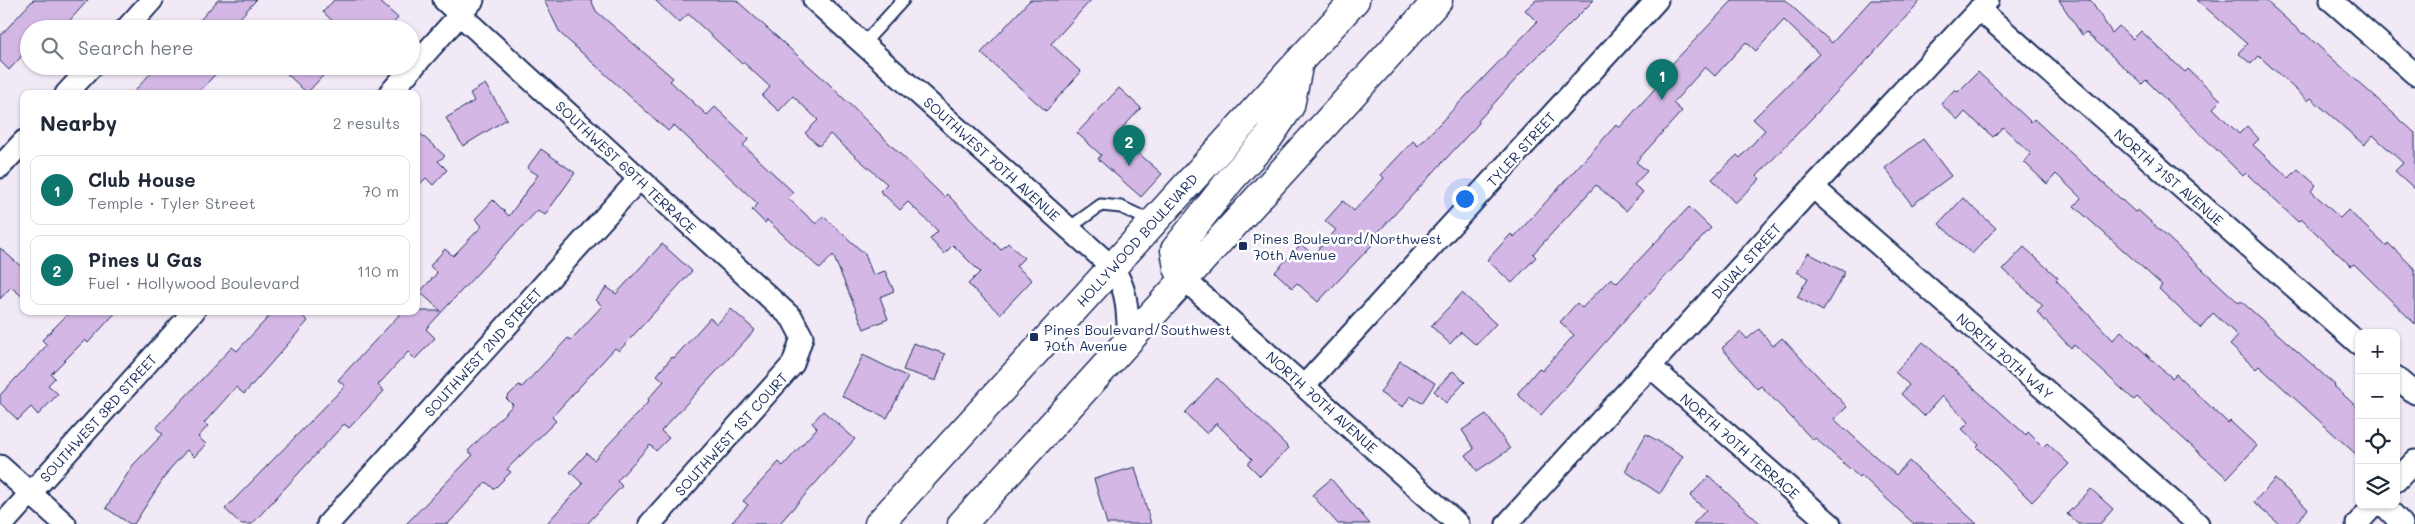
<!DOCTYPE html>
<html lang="en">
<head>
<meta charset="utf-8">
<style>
  body { margin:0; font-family:Mali,sans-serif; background:#f6f6f7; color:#1f2937 }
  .controls { position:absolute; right:15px; bottom:15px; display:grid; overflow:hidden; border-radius:10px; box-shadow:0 1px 4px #0004 }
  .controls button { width:45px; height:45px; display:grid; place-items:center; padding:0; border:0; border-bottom:1px solid #e0e1e3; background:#fff; color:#1f2937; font:25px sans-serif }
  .you { position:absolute; left:1464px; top:198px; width:18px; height:18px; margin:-12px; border:4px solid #fff; border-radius:50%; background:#1a73e8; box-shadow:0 0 0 8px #1a73e833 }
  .badge { display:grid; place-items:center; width:32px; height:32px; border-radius:50%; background:#0f766e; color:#fff; font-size:16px; font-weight:700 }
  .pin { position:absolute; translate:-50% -41px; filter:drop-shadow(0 1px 2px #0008) }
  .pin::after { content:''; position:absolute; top:26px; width:18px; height:15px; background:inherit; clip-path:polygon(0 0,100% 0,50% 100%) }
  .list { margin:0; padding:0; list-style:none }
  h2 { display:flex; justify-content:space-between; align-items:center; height:65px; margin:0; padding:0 20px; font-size:21px }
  h2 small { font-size:16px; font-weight:400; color:#747a83 }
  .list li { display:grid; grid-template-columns:32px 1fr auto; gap:15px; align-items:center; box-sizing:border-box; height:70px; margin:0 10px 10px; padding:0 10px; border:1px solid #e0e1e3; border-radius:10px }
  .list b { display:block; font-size:19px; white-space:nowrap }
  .list p { margin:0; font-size:16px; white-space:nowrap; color:#747a83 }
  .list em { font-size:16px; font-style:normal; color:#747a83 }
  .icon { flex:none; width:28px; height:28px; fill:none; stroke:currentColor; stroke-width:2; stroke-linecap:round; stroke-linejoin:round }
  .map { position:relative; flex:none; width:2415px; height:524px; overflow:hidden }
  .search { position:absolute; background:#fff; box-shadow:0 1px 4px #0004; left:20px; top:20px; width:400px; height:55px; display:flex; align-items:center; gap:12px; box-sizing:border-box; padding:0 18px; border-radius:28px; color:#747a83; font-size:19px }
  .panel { position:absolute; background:#fff; box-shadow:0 1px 4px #0004; left:20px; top:90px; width:400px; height:225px; border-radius:10px }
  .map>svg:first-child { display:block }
  .building { fill:#d4b7e5; stroke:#1b2f5e }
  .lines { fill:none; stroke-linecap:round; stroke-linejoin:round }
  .service-casing { stroke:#1b2f5e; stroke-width:15 }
  .minor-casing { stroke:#1b2f5e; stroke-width:25 }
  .trunk-casing { stroke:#1b2f5e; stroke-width:31 }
  .service { stroke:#fff; stroke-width:11 }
  .minor { stroke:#fff; stroke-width:21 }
  .trunk { stroke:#fff; stroke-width:28 }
  .poi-dot { fill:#1b2f5e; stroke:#fff; stroke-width:2 }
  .labels { text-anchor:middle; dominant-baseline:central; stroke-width:5; stroke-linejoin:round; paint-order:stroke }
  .street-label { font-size:14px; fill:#1b2f5e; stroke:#fff }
  .poi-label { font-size:14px; fill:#1b2f5e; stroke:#fff; text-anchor:start }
</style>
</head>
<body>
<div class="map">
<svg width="2415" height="524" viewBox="0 0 2415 524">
  <rect width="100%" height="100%" fill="#f2e9f7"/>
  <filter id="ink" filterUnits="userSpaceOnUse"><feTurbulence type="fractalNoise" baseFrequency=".02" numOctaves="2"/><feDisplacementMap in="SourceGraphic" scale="10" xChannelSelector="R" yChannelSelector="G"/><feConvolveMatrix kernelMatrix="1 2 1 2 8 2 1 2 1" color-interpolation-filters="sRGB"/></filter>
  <g filter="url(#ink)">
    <!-- building -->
    <path class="building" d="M33,0H88L62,29H29V48L9,70L0,61V36Z
      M218,0H256L230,29H192Z
      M334,0H378L398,18L388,29H341L323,12Z
      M544,0H591L596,11L673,78L670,81L707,115L715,107L749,139L743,145L793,192L788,198L816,224L823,216L865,254L873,275L885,271L894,291L880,297L888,319L864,329L833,255L820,269L767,220L765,223L752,210L758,204L674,125L668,131L560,33Z
      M655,0H736L828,83L944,197L947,194L1001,250L1008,243L1024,258L1016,266L1032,280L1000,314L968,284L980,272L953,245L944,254L930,239L938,231L908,202L900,210L880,191L887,184L830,134L819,146L805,133L818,120L793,96L779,111L762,96L770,87L743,62L742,64L688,14L679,23Z
      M1030,0H1091L1051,44L1081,72L1046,111L981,53Z
      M1536,0H1594L1526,68L1478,121L1479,123L1369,242L1372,245L1318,302L1297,283L1292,288L1275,272L1301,244L1313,255L1336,230L1325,221L1343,201L1354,211L1384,178L1381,175L1413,141L1418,146L1537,22L1525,10Z
      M1733,0H1785L1832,43L1871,0H1921L1871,56L1757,176L1760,179L1735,203L1712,179L1737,155L1740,158L1765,130L1753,119L1819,54L1784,20L1756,51L1746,42L1715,76L1705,67L1673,103L1682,111L1636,162L1647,171L1634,185L1643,192L1626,211L1596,185L1533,254L1536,257L1512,283L1487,260L1511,234L1514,237L1616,125L1619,128L1672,70L1669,67Z
      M2059,0H2090L2112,33L2119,26L2133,39L2141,31L2185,72L2188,69L2221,100L2213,108L2239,134L2247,126L2259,139L2253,145L2289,178L2298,169L2316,185L2311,191L2340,218L2348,210L2386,246L2388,243L2415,269V324L2354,264L2351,266L2301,219L2298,222L2246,173L2243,176L2146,80L2142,84L2086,32L2082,35Z
      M2197,0H2265L2303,34L2304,33L2415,133V189L2395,171L2403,163L2373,135L2364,145L2311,98L2308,101L2259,56L2251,64L2238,53L2247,44Z
      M157,66H223L197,94H132Z
      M279,66H332L307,93Z
      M1978,72L2031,122L2034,119L2135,212L2138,210L2239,303L2241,301L2335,385L2334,386L2359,409V457L2259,366L2256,369L2230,345L2238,336L2213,313L2200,328L2159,289L2162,285L2074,206L2081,198L2056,174L2047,184L2024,162L2031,154L2003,127L1993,137L1965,112L1958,120L1941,104L1955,89L1958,92Z
      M485,84L507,119L463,146L446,118L474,101L470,93Z
      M1119,88L1141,108L1117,134L1162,174L1141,197L1098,159L1101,155L1077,133Z
      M416,130L445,156L438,161L447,170L433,185L426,178L416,188Z
      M1923,139L1951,176L1912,205L1885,168Z
      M541,149L575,173L545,215L538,210L475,276L426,329L435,338L415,359L408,352L378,385L384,391L349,428L344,424L252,524H241L225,509L345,386L338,380L354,363L403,311H441L420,292L437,273L430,266L445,249L453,256L482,226L475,219L493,200L509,216L538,175L527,168Z
      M1963,198L1996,228L1972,254L1939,224Z
      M1689,207L1711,228L1630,314L1541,415L1517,394L1539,368L1542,371L1574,335L1560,322L1577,303L1582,308L1611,278L1617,283Z
      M662,244L692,271L619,351L615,348L552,417L556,421L507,469L511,472L494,489L486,482L448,524H406L473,455L468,451L513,405L506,398L519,385L522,387L568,338L571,340L602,306L596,300L607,287L616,294Z
      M2024,247L2058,278L2056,280L2113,340L2121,331L2172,378L2176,374L2228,423L2230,421L2257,446L2227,478L2137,397L2134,400L2074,345L2071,348L2037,312L2043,306L2003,269Z
      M0,248L24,269V298L11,287L0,299Z
      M1808,253L1845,272L1823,311L1797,297L1808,278L1797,272Z
      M1462,293L1496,324L1476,345L1461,332L1450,344L1431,326Z
      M731,309L755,330L661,431L669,438L656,451L650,445L617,481L622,486L587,524H546L583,484L570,472L587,453L594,460L649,401L648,399L664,381L657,375L672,357L674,358L710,318L717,324Z
      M71,311H117L88,343L85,340L51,374L55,378L48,385L58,394L38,415L31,407L18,420L0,403V395L47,345L42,340Z
      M274,311H297L308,321L244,394L236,387L204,423L208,426L198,437L206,444L194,457L187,450L169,470L134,524H130L106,508L133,465L163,434L156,428L232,347L237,351Z
      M1759,329L1773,346L1782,338L1847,407L1834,419L1896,475L1909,461L1977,524H1914L1861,475L1859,477L1815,438L1813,440L1761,386L1757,389L1722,348L1741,332L1747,339Z
      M1923,342L2026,435L2028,432L2043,447L2047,443L2069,464L2032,502L1977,447L1979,445L1962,429L1969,422L1942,396L1924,416L1901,394L1909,385L1895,372Z
      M913,343L945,354L936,381L903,370Z
      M863,355L908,377L887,418L842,396Z
      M1400,361L1435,383L1422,403L1410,396L1403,407L1380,393Z
      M1453,371L1465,382L1446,403L1434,391Z
      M1217,378L1289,448L1260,476L1248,464L1252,459L1216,423L1207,434L1185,413Z
      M823,411L855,439L779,524H730L748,505L743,501L779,462L783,466L817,428L812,423Z
      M1486,414L1510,449L1477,471L1466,455L1474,449L1462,430Z
      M1646,434L1683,456L1660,494L1625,471Z
      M1135,467L1151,524H1107L1094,479Z
      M1709,476L1741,506L1761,524H1693L1706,510L1690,496Z
      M1331,479L1370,524H1338L1312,495Z
      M2275,479L2308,509L2295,524H2279L2254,502Z
      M2091,489L2113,509L2100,524H2078L2067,514Z"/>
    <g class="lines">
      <!-- service casing -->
      <g class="service-casing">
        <path id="service" d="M863,44L903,0
          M1069,228L1101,205L1121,207L1153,222"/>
      </g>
      <!-- minor casing -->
      <g class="minor-casing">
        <path id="minor" d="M444,0L792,318L802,337L793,364L650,524
          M814,0L1112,267C1129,291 1127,313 1129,341
          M2331,0L2415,74
          M1979,9L2359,344
          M126,29L152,0
          M66,94L92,66
          M389,94L473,0
          M0,167L24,141
          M1813,187L2198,524
          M1185,280L1458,524
          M1651,367L1830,524
          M2396,377L2415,393
          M1304,386L1657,0
          M0,466L65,524
          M2396,481L2415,461
          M2384,505L2402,524
          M3,524L194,311
          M328,524L639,179
          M1507,524L1813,187L1988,0
          M2357,524L2374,505"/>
      </g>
      <!-- trunk casing -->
      <g class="trunk-casing">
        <path id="trunk" d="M1185,280L1178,268L1175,250L1231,179L1269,137L1290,106L1299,62
          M879,524L1355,0
          M962,524L1438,0"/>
      </g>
      <!-- service -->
      <use href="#service" class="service"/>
      <!-- minor -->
      <use href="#minor" class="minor"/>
      <!-- trunk -->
      <use href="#trunk" class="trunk"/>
    </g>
  </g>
  <!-- markers -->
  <g class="poi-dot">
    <rect x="1238" y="241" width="10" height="10" rx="2.5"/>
    <rect x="1029" y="332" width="10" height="10" rx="2.5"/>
  </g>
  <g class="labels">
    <!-- street labels -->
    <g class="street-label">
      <text transform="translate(1521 149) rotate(-48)">TYLER STREET</text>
      <text transform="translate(992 159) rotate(42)">SOUTHWEST 70TH AVENUE</text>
      <text transform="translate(626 167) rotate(43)">SOUTHWEST 69TH TERRACE</text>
      <text transform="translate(2169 177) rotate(41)">NORTH 71ST AVENUE</text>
      <text transform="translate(1137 240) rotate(-48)">HOLLYWOOD BOULEVARD</text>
      <text transform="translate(1746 261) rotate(-48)">DUVAL STREET</text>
      <text transform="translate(483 352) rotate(-48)">SOUTHWEST 2ND STREET</text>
      <text transform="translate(2005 356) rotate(41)">NORTH 70TH WAY</text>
      <text transform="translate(1322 402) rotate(42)">NORTH 70TH AVENUE</text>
      <text transform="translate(98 418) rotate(-48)">SOUTHWEST 3RD STREET</text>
      <text transform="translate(731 434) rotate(-48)">SOUTHWEST 1ST COURT</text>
      <text transform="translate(1740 446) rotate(41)">NORTH 70TH TERRACE</text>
    </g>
    <!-- poi labels -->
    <g class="poi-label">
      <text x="1253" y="238">Pines Boulevard/Northwest<tspan x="1253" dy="16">70th Avenue</tspan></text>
      <text x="1044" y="329">Pines Boulevard/Southwest<tspan x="1044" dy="16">70th Avenue</tspan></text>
    </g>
  </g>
</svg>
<div class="controls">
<button>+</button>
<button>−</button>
<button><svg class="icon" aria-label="locate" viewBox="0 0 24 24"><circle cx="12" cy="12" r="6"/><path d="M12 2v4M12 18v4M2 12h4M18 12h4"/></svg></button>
<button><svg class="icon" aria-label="layers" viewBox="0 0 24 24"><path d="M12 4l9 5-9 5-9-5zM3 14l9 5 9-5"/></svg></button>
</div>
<div class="you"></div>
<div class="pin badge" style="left:1662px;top:100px">1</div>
<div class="pin badge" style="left:1129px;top:166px">2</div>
<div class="search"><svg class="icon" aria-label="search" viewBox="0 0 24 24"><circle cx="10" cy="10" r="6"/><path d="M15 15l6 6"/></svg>Search here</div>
<section class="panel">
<h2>Nearby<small>2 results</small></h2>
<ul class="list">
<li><span class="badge">1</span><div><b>Club House</b><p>Temple · Tyler Street</p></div><em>70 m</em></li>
<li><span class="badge">2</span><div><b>Pines U Gas</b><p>Fuel · Hollywood Boulevard</p></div><em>110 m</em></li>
</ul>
</section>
</div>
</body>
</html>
